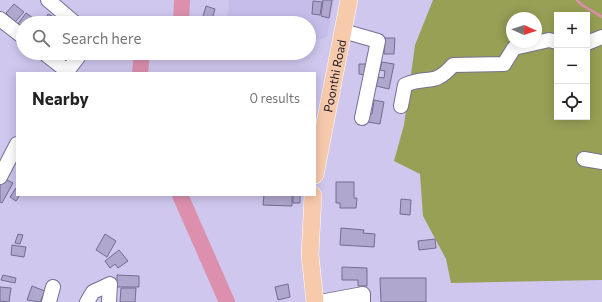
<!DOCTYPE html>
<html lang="en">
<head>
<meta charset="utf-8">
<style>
  body { margin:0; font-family:Commissioner,sans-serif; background:#f2f2f2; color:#222 }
  .controls { position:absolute; right:12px; top:12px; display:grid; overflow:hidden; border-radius:0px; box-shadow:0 2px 10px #0003 }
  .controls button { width:36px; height:36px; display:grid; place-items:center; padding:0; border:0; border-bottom:1px solid #e0e0e0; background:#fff; color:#222; font:20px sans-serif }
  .compass { position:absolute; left:506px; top:12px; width:36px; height:36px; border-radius:50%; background:#fff; box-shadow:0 2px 10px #0003; rotate:93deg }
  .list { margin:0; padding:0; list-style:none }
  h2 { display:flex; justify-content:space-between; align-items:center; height:52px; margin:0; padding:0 16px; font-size:17px }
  h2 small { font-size:13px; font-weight:400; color:#767676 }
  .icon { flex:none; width:22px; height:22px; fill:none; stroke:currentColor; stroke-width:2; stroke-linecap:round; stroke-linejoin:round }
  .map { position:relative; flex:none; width:602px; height:302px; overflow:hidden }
  .search { position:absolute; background:#fff; box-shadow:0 2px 10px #0003; left:16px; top:16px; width:300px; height:44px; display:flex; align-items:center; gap:10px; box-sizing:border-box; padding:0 14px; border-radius:22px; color:#767676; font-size:15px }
  .panel { position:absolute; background:#fff; box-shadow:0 2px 10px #0003; left:16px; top:72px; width:300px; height:124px; border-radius:0px }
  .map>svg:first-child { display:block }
  .built { fill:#c7bdeb }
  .forest { fill:#98a056; fill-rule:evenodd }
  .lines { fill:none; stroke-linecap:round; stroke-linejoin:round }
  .stream { stroke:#dc90ae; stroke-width:2.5 }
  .river { stroke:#dc90ae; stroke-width:16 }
  .building { fill:#afa7cd; stroke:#746d90 }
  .minor-casing { stroke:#776f93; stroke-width:16 }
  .major-casing { stroke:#fff; stroke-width:18 }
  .minor { stroke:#fff; stroke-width:14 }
  .major { stroke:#f8caac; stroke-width:17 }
  .labels { text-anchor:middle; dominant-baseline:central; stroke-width:4; stroke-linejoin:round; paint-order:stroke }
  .street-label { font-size:12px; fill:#181522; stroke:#dcd4fc }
</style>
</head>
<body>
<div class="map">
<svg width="602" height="302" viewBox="0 0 602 302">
  <rect width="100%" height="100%" fill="#cfc7ee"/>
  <!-- built -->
  <path class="built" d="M229,0H334L327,37L309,42V23H227Z"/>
  <!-- forest -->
  <path class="forest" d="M433,0H602V280L451,283L446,259L423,216L420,174L394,161L404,125L415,45ZM557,15H587V117H557ZM512,18H536V42H512Z"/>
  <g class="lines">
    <!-- stream -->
    <path class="stream" d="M577,0L582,5L602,17"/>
    <!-- river -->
    <path class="river" d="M181,23L182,0
      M140,73L142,53
      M180,195L227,302"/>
  </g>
  <!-- building -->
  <path class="building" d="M323,0H332L329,18L321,16Z
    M313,1L322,2L320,15L312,14Z
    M14,4L24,12L15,22L6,13Z
    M206,6L215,9L211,23H201Z
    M26,13L40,23H23V29L17,25Z
    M48,14L60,20L58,23H43Z
    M385,38H395L394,54H384Z
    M188,53H201L199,59L187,56Z
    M382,62L394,64L389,89L376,86L378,77L384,78L385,71L380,70Z
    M359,64H366L365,75L359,74Z
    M374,100L384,102L380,124L368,122L369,114H372Z
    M3,178L13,183L2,203L0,202V184Z
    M336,182H354V198H357L356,208H340V203H336Z
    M16,188L17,195H20L16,201L10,197Z
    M264,195H292V206L263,205Z
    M293,195H300V203H293Z
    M401,199L411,200L410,215L400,214Z
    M341,228L364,230L363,233L375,234L374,247L340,245Z
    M18,234L23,235L20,244L15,243Z
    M105,234L116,241L107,257L96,250Z
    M435,239L436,248L419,250L418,241Z
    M12,245L26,247L24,257L11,255Z
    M119,250L128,261L118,268L115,264L110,268L105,261Z
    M342,267L367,268V286H358V280H342Z
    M3,275L16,278L15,283L1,280Z
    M117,275L139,276V287H117Z
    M380,278H426V302H381Z
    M288,284L290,297L278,300L275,287Z
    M32,286L45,291L40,302L27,300Z
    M0,287L11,288L9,302L0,301Z
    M121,288H136L135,302H120Z"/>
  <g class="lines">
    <!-- minor casing -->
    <g class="minor-casing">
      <path id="minor" d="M48,0L75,23
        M0,19L23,37
        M343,31L378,41L362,118
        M587,43L602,37
        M44,53L67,71
        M66,73L81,53
        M401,106L405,85C428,75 434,87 453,65L504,64L514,48L549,40L557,42
        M584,159L602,162
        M0,177L17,144
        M49,302L53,287
        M87,302L93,292L110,284L109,302
        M320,302L363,294V302"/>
    </g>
    <!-- major casing -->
    <g class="major-casing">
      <g id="major">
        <path id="s1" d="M315,175L349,0"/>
        <path d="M313,195L310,255L315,302"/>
      </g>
    </g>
    <!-- minor -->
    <use href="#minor" class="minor"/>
    <!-- major -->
    <use href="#major" class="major"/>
  </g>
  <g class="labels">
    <!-- street labels -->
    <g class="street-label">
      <text stroke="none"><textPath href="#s1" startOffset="101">Poonthi Road</textPath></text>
    </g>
  </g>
</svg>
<div class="controls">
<button>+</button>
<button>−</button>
<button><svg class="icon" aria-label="locate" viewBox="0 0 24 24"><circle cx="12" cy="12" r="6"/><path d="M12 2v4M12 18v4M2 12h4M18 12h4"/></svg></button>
</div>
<svg class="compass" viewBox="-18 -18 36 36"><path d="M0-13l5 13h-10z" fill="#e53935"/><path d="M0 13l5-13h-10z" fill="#767676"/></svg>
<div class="search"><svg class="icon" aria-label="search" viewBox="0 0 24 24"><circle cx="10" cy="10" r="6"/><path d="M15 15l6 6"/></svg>Search here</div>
<section class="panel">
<h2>Nearby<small>0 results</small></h2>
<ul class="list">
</ul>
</section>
</div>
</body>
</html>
